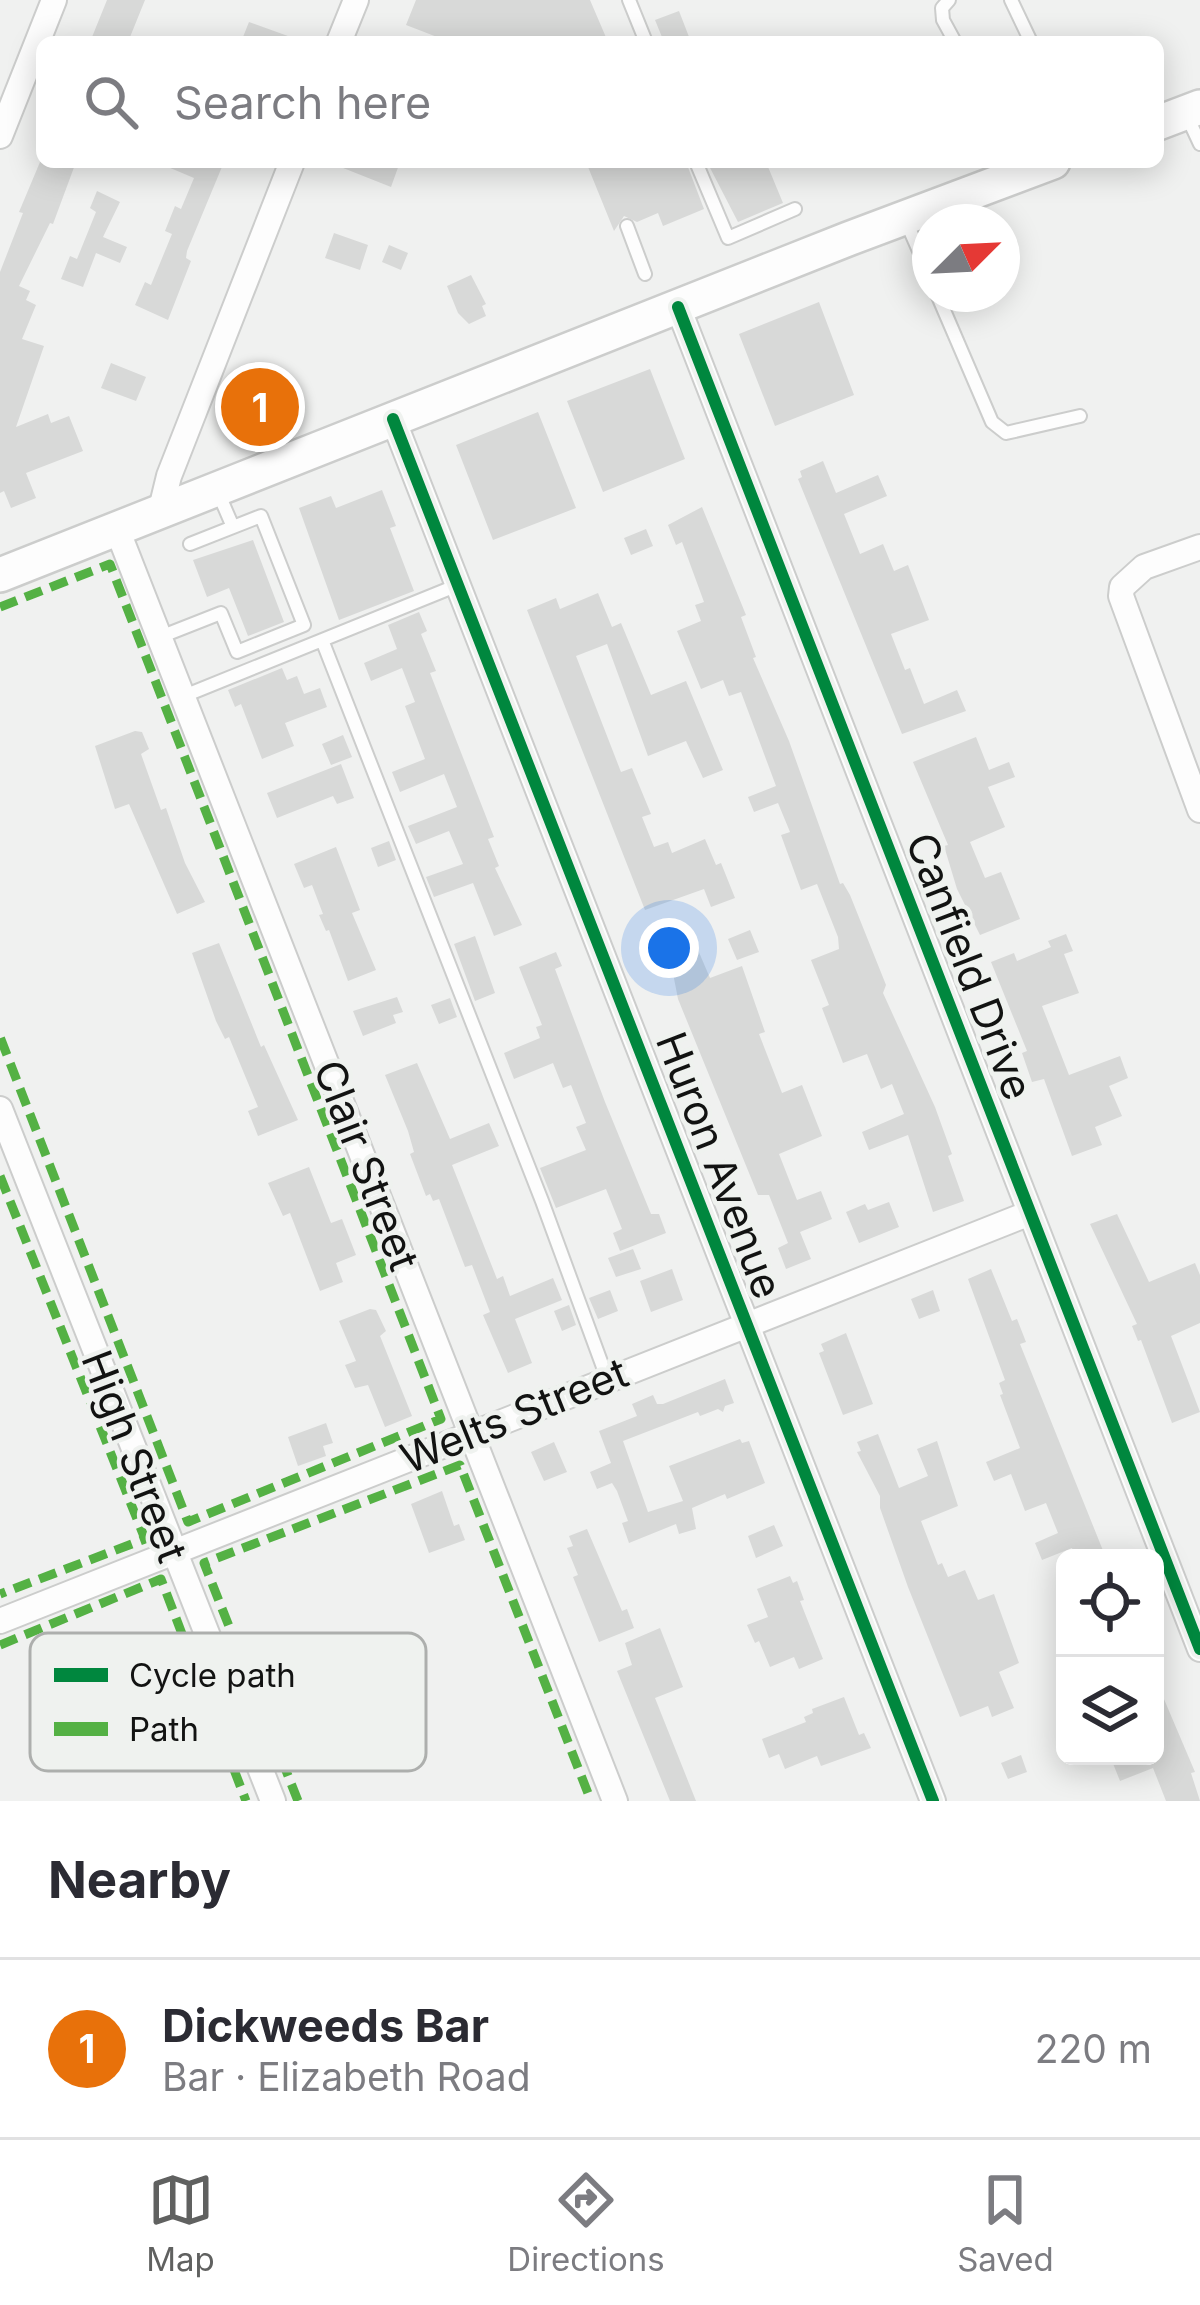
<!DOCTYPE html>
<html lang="en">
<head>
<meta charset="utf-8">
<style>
  body { margin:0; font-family:Inter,sans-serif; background:#f2f2f3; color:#2b2b33 }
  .controls { position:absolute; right:36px; bottom:36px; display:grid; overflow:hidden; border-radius:18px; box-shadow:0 6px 30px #0003 }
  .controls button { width:108px; height:108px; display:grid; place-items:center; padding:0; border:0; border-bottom:3px solid #e1e1e2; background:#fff; color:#2b2b33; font:60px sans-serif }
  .compass { position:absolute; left:912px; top:204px; width:108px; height:108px; border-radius:50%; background:#fff; box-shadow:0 6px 30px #0003; rotate:66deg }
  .you { position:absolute; left:669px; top:948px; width:42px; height:42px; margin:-30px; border:9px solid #fff; border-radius:50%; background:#1a73e8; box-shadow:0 0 0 18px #1a73e833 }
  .badge { display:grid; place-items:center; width:78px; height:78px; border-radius:50%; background:#606160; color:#fff; font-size:39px; font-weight:700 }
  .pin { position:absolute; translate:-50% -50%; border:6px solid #fff; box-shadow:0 3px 12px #0006 }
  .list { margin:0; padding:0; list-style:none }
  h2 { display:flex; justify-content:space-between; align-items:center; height:156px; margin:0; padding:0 48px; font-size:51px }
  h2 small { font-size:39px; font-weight:400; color:#7c7c81 }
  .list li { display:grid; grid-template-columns:78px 1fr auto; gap:36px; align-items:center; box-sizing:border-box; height:180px; padding:0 48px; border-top:3px solid #e1e1e2 }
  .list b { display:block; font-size:45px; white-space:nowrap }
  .list p { margin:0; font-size:39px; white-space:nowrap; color:#7c7c81 }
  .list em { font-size:39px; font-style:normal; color:#7c7c81 }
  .icon { flex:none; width:66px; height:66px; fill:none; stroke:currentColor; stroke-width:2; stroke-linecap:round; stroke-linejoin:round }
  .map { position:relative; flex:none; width:1200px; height:1801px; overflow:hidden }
  .search { position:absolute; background:#fff; box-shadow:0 6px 30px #0003; left:36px; right:36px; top:36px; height:132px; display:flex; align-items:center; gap:30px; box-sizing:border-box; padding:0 42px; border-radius:18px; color:#7c7c81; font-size:45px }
  .sheet { height:336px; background:#fff }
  nav { display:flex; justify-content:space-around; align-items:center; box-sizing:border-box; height:168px; border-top:3px solid #e1e1e2; background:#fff; font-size:33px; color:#7c7c81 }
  nav a { display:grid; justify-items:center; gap:6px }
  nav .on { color:#606160 }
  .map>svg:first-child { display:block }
  .building { fill:#d8d9d8 }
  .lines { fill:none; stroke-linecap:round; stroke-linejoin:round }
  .service-casing { stroke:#cccdcc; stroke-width:16 }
  .minor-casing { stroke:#cccdcc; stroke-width:28 }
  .secondary-casing { stroke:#cccdcc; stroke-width:38 }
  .service { stroke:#fdfdfd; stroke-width:12 }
  .minor { stroke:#fdfdfd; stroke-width:24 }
  .secondary { stroke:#fdfdfd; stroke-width:33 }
  .quiet { stroke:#54b144; stroke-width:9; stroke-dasharray:18 9; stroke-linecap:butt }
  .cycleway-casing { stroke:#eff2ef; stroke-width:20 }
  .cycleway { stroke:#00873e; stroke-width:12 }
  .labels { text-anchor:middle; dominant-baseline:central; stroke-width:9; stroke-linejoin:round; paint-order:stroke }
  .street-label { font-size:42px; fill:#121312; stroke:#eff2ef }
  .key { fill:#eff2ef; stroke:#adafad; stroke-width:3 }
  .key-label { font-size:33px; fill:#121312 }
</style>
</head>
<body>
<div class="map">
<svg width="1200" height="1801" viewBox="0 0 1200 1801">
  <rect width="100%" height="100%" fill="#f0f1f0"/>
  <!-- building -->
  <path class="building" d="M107,0H145L128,42H90Z
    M416,0H590L608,42H450L406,25Z
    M679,11L691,42H664L655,20Z
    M249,22L299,40V42H241Z
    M40,162H76L53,224L50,223L19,286L30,291L26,300L36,305L22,339L44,346L16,427L48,414L51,423L69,416L83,451L26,473L36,498L11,508L4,491L0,493V272L23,213L19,212Z
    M156,162H224L187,251L186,258L191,261L168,320L135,305L145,282L151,285L172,234L165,231L175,206L181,209L194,178Z
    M328,162H400L391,187Z
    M586,162H686L704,209L663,226L658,213L637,222L624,216L614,231Z
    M707,162H766L783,203L738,222Z
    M97,191L120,202L103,237L127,247L120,263L96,253L83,287L61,279L70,256L77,259L96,212L90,208Z
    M334,233L368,245L360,270L325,258Z
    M389,245L408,253L401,270L382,262Z
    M471,275L486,304L482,306L486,316L469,324L458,313L447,286Z
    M819,302L854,395L775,426L739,334Z
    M111,363L146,377L136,401L101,388Z
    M650,369L685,459L603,492L567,401Z
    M275,372L292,414L242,436L228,401L234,386Z
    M538,412L576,508L493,540L456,445Z
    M823,461L836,493L878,475L887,496L844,514L860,554L883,544L894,571L908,565L929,620L891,634L905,670L910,668L924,704L957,690L966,711L902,734L798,479L802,477L800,471Z
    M382,490L396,526L390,528L414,591L339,620L299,508L331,496L336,508Z
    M702,507L746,615L741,617L756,657L753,658L789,741L840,884L843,883L850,895L886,985L883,993L935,1107L952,1154L948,1156L964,1201L933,1212L908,1135L869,1150L862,1132L904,1114L892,1084L881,1089L867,1054L843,1063L822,1008L829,1005L811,960L839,949L838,937L817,884L801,890L781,835L790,832L778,803L754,812L748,797L776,786L741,692L729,696L723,680L701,689L677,631L701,621L695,605L704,602L682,542L676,545L668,525Z
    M646,529L653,546L631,555L624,538Z
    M253,540L284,622L248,636L229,588L207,597L193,560Z
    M598,593L612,627L621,623L651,695L686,681L723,770L703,778L686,741L648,756L607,644L576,656L621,772L632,768L651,814L642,817L654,847L668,842L672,853L705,839L716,865L721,863L735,898L711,907L704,889L645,910L527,610L556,598L560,609Z
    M419,612L427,631L421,634L436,671L430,673L494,837L488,839L499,866L495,868L522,925L494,936L473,883L434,897L426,877L463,864L449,831L416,844L408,826L457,807L444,774L400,792L392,772L425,759L405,706L415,702L402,668L371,681L364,663L397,649L388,625Z
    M282,668L287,680L297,676L304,694L320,688L327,707L285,723L294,746L262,759L241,704L235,707L228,690Z
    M135,731L142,732L149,749L141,754L161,810L166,808L185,863L205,902L177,914L129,804L115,809L95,746Z
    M343,735L352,757L331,765L322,744Z
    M976,737L989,770L1009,762L1015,777L988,787L1005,827L970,842L985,878L1001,872L1020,919L980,935L957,889L944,846L948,845L913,762Z
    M341,764L354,798L337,804L333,796L277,818L267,793Z
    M389,841L396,860L378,867L371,848Z
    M336,847L360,910L352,913L376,970L348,981L329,930L326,931L319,915L323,914L312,885L304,888L294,864Z
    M750,930L759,952L737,960L728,939Z
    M1066,934L1073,951L1064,954L1079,993L1042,1006L1069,1075L1120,1056L1128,1078L1109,1086L1122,1116L1095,1127L1102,1145L1072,1156L1044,1079L1032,1082L1022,1053L1027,1051L991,962L1014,953L1017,961L1051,947L1048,941Z
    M475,936L495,993L475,1001L454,944Z
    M219,943L261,1047L264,1045L298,1120L258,1136L248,1111L258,1107L229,1037L225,1039L216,1021L192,953Z
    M695,943L710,978L742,966L765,1032L759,1034L782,1093L802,1085L822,1136L779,1154L797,1200L821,1191L832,1219L800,1232L811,1259L786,1269L778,1248L788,1243L769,1195H758L678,999L669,953Z
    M556,952L562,966L555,969L605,1102L651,1214H659L666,1233L620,1251L613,1233L622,1229L606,1189L556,1208L540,1168L586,1150L576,1127L586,1123L571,1085L563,1088L553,1063L514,1079L504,1053L540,1038L536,1027L542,1025L519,967Z
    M397,997L403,1012L393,1015L396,1023L363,1036L353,1011Z
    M450,998L457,1017L439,1024L431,1005Z
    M417,1063L450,1139L489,1123L499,1146L452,1165L497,1279L503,1276L510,1296L553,1278L562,1300L515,1319L532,1363L508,1373L483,1315L490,1312L472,1265L465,1267L439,1199L433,1201L430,1194L426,1196L410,1154L414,1152L408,1131L385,1075Z
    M309,1167L331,1223L342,1219L356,1255L336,1263L343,1282L320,1291L290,1213L283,1216L268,1183Z
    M889,1202L899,1227L859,1243L846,1212L865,1204L868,1210Z
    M1117,1214L1149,1282L1195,1263L1200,1275V1323L1171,1336L1200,1412L1172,1423L1141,1340L1138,1341L1132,1326L1137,1324L1090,1224Z
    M633,1249L641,1269L616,1277L608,1258Z
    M672,1269L683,1300L651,1312L640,1281Z
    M991,1269L1012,1321L1017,1319L1026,1342L1020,1344L1106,1558H1076L1072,1548L1042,1560L1035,1543L1058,1533L1046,1503L1025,1511L1011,1474L994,1481L986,1462L1020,1448L1000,1395L1003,1394L999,1383L1005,1380L968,1279Z
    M610,1290L618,1311L598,1319L589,1298Z
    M933,1290L940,1311L919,1319L911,1299Z
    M569,1305L576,1325L562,1331L554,1311Z
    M370,1309L376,1310L386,1331L380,1336L412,1416L385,1427L368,1385L355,1388L345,1365L356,1361L339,1321Z
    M846,1333L873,1404L843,1415L819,1353L824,1351L821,1344Z
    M725,1379L734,1403L725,1406L723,1412L718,1409L700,1416L698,1412L623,1441L648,1512L683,1501L669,1466L740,1439L742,1443L749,1441L765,1483L727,1499L725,1494L692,1508L696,1529L679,1534L676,1524L629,1543L622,1523L628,1521L617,1491L612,1483L597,1489L590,1472L611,1463L599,1431L637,1416L632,1404L653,1395L657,1404H663Z
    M326,1423L333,1443L323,1446L326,1456L298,1466L288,1437Z
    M878,1434L899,1488L928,1476L917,1449L937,1441L958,1506L921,1521L938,1565L942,1563L948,1577L965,1570L978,1600L994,1594L1019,1663L999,1672L1014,1708L992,1717L988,1706L960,1717L908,1587L880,1508V1496L857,1452L861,1451L857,1442Z
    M554,1442L567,1472L544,1481L531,1452Z
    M442,1491L454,1526L459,1524L465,1540L429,1553L411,1504Z
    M774,1525L783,1546L756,1558L748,1536Z
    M587,1529L622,1611L627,1609L634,1628L599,1642L573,1577L578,1575L567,1548L573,1546L569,1536Z
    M790,1576L793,1583L797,1581L804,1600L800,1601L823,1659L799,1669L794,1657L770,1667L759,1641L755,1643L747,1625L768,1617L757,1589Z
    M660,1628L683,1687L655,1698L696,1801H670L617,1671L632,1665L625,1643Z
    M1155,1678L1195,1772L1191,1773L1200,1801H1166L1153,1768L1120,1781L1112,1761L1125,1756H1155Z
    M844,1697L859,1735L864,1733L871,1748L821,1766L817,1756L785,1769L779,1754L769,1758L762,1739L806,1722L804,1717L813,1713L812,1709Z
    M1021,1755L1027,1772L1008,1779L1001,1763Z"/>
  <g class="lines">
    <!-- service casing -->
    <g class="service-casing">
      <path id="service" d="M629,0L646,42
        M949,0L942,8L943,20L955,42
        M1011,0L1031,42
        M1186,114L1200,144
        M696,162L728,238L795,209
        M905,219L930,276
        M627,226L645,274
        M937,294L992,422L1006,433L1080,416
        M217,490L233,527
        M160,637L221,613L237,652L304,625L261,516L190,544
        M322,640L542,1201L607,1378
        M184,696L458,585"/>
    </g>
    <!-- minor casing -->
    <g class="minor-casing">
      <path id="minor" d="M339,42L356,0
        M0,136L54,0
        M678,307L1200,1649
        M393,419L933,1801
        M160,513L169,476L292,162
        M117,529L615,1801
        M1200,547L1144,567L1122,587L1121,596L1200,810
        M0,1109L273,1801
        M0,1621L1030,1213"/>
    </g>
    <!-- secondary casing -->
    <g class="secondary-casing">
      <path id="secondary" d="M1158,123L1200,107
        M0,575L848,239L1053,162"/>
    </g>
    <!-- service -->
    <use href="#service" class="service"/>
    <!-- minor -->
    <use href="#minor" class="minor"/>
    <!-- secondary -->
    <use href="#secondary" class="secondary"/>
    <!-- quiet -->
    <path class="quiet" d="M0,607L110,564L441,1419L188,1522L0,1037
      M0,1176L145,1539L0,1594
      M0,1645L161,1579L246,1801
      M298,1801L204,1563L460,1465L591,1801"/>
    <!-- cycleway casing -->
    <g class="cycleway-casing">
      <path id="cycleway" d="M678,307L1200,1649
        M393,419L933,1801"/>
    </g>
    <!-- cycleway -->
    <use href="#cycleway" class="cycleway"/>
  </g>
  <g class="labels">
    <!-- street labels -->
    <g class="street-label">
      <text transform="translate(970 966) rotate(69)">Canfield Drive</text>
      <text transform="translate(367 1165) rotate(69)">Clair Street</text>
      <text transform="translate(720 1165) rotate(69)">Huron Avenue</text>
      <text transform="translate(514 1415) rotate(-22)">Welts Street</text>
      <text transform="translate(135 1456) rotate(69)">High Street</text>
    </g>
  </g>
  <!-- legend -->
  <rect x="30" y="1633" width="396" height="138" rx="18" class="key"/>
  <rect x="54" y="1668" width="54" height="14" fill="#00873e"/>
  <rect x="54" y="1722" width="54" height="14" fill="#54b144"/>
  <g class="key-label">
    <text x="129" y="1687">Cycle path</text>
    <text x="129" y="1741">Path</text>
  </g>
</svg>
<div class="controls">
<button><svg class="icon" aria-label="locate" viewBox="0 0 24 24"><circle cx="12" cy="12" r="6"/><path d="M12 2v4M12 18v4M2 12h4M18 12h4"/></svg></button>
<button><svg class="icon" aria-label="layers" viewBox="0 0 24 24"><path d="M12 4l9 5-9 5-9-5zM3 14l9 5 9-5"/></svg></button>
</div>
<svg class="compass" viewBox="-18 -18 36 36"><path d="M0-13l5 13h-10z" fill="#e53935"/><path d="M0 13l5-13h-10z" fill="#7c7c81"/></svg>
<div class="you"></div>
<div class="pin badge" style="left:260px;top:407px;background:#e8710a">1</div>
<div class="search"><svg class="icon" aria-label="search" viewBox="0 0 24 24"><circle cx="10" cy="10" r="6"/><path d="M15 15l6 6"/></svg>Search here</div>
</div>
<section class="sheet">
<h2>Nearby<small></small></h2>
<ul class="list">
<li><span class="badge" style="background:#e8710a">1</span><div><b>Dickweeds Bar</b><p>Bar · Elizabeth Road</p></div><em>220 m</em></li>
</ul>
</section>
<nav>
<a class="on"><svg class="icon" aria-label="map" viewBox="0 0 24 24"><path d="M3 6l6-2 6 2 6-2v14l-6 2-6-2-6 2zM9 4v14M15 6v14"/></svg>Map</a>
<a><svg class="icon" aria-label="directions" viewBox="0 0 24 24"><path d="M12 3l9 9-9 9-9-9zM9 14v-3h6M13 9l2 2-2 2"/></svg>Directions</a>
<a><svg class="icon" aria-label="saved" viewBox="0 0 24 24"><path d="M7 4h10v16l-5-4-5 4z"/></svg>Saved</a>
</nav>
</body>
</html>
